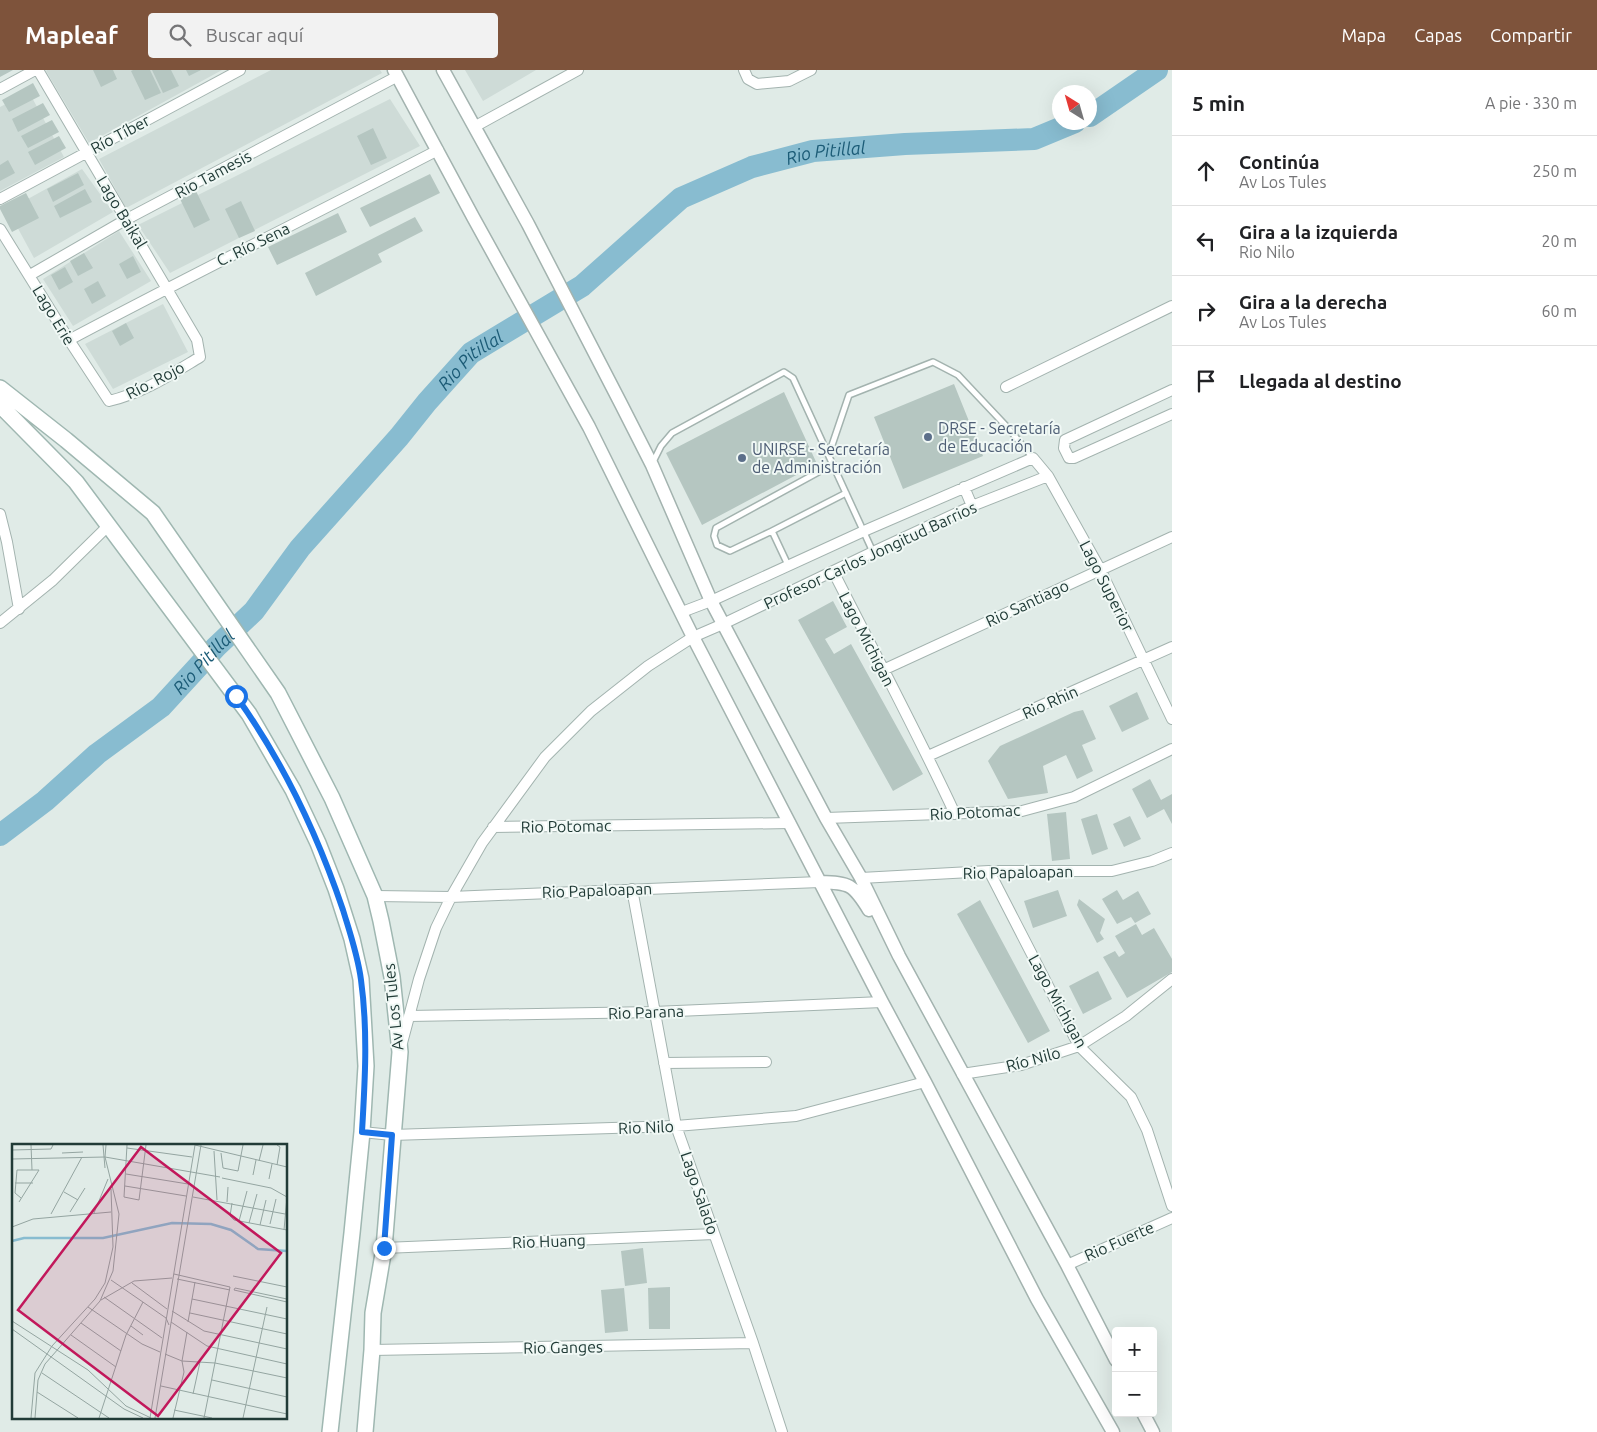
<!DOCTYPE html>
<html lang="es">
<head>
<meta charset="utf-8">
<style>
  body { margin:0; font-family:Ubuntu,sans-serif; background:#f2f2f2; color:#202124 }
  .controls { position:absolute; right:15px; bottom:15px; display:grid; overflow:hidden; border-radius:5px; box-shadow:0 5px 20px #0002 }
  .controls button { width:45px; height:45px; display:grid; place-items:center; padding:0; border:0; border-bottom:1px solid #e0e0e0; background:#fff; color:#202124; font:25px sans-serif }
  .compass { position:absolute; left:1052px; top:15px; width:45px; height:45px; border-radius:50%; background:#fff; box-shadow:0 5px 20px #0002; rotate:323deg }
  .stop { position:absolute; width:15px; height:15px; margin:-11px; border:4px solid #1a73e8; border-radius:50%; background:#fff }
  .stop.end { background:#1a73e8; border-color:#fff; box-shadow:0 1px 5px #0008 }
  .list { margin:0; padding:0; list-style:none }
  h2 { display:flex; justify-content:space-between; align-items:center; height:65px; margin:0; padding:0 20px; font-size:21px }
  h2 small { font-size:16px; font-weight:400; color:#757577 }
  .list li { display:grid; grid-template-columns:32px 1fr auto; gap:15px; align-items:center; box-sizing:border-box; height:70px; padding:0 20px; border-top:1px solid #e0e0e0 }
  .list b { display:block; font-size:19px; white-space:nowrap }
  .list p { margin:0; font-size:16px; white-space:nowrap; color:#757577 }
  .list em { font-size:16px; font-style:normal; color:#757577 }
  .icon { flex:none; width:28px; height:28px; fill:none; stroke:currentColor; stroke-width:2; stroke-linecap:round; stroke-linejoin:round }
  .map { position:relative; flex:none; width:1172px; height:1362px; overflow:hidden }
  header { display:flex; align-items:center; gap:30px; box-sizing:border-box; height:70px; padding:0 25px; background:#7e533b; color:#fff }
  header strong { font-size:24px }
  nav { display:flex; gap:28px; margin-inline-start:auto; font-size:18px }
  .search { width:350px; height:45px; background:#f2f2f2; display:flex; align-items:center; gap:12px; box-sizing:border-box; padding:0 18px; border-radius:5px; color:#757577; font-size:19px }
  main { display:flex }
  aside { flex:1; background:#fff }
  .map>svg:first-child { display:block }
  .built { fill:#cedbd7 }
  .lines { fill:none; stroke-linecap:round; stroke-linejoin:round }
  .river { stroke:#88bcd0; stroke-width:22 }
  .building { fill:#b5c6c1 }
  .service-casing { stroke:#a3b3af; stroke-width:8 }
  .minor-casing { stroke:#a3b3af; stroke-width:12 }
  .tertiary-casing { stroke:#a3b3af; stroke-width:15 }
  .secondary-casing { stroke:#9fb7b1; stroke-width:18 }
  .service { stroke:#fff; stroke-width:5 }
  .minor { stroke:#fff; stroke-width:10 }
  .tertiary { stroke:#fff; stroke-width:12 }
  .secondary { stroke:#fff; stroke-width:15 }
  .route { stroke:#1a73e8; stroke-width:6 }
  .service-dot { fill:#5c6f8a; stroke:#f0f8f5; stroke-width:2 }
  .labels { text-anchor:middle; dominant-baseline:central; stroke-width:4; stroke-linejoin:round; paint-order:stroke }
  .street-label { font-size:16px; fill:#213b37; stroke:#f0f8f5 }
  .service-label { font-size:16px; fill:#4e5e75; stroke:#f0f8f5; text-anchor:start }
  .water-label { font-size:18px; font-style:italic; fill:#1c5c77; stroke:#f0f8f5 }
  .inset-river { fill:none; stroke:#88bcd0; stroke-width:2.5 }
  .inset-road { fill:none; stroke:#94a5a1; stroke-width:1 }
  .view { fill:#c2185b; fill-opacity:0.15; stroke:#c2185b; stroke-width:2.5 }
  .inset-edge { fill:none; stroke:#213b37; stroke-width:2.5 }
</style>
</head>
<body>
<header>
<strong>Mapleaf</strong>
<div class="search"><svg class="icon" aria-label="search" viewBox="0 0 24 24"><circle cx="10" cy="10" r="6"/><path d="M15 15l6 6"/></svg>Buscar aquí</div>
<nav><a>Mapa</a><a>Capas</a><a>Compartir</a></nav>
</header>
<main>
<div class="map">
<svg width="1172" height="1362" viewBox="0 0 1172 1362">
  <rect width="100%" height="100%" fill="#e0ebe7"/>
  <!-- built -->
  <path class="built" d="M47,0H222L89,73L46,1Z
    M271,0H380L382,3L126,138L99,89Z
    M465,0H536L483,31Z
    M29,22L64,87L0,121V37Z
    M390,29L420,76L170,203L138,155Z
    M82,99L113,142L34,188L8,140Z
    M119,161L151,211L73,256L43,209Z
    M163,234L188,282L113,319L85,274Z"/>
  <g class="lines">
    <!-- river -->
    <g class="river">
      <path d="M1090,46L1157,0"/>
      <path id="s1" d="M0,765L45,731L97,684L161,637L216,577L254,541L300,478L399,367L427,332L471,283L582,216L681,128L752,97L813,81L905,74L1034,69L1075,52"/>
    </g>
  </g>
  <!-- building -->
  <path class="building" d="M0,0H13L0,7Z
    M93,0H113L117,9L101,17Z
    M133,0H150L161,23L145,30L131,1Z
    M152,0H171L179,16L163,23Z
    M186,0H201L189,6Z
    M33,13L40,26L9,42L2,30Z
    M43,33L50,45L18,62L12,49Z
    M52,50L59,62L28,78L21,66Z
    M373,58L387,88L371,95L357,66Z
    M59,66L66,78L35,95L28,82Z
    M8,90L15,103L0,111V95Z
    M78,103L84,115L53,132L47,119Z
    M430,104L440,123L370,157L360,138Z
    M85,119L92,132L60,148L54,136Z
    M196,121L210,150L194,158L180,129Z
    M26,123L39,148L12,162L0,139V136Z
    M241,131L255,161L239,168L225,139Z
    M338,143L347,162L277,195L268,177Z
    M415,147L423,161L378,184L382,192L316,226L305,203Z
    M84,183L93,198L78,206L70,191Z
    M133,186L141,202L127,209L119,194Z
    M65,197L73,212L59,220L51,205Z
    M98,211L106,226L92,234L84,219Z
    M126,253L134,268L120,276L112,261Z
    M954,314L983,386L903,419L874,347Z
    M784,322L817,394L702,455L666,383Z
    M833,531L847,557L825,569L834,584L851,574L923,704L893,721L798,550Z
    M1137,622L1149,649L1122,662L1109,636Z
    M1083,640L1096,669L1082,675L1093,701L1077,709L1066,685L1043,696L1048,723L1008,729L988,691L1000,676L1074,642Z
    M1150,709L1161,730L1172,724V754L1164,739L1147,748L1132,719Z
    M1066,742L1070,789L1052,791L1047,744Z
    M1097,744L1108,779L1092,785L1081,749Z
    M1130,746L1141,769L1124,777L1113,754Z
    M1058,820L1067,846L1033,858L1024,831Z
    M1117,820L1123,830L1138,821L1151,844L1135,853L1131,847L1117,854L1102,829Z
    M1079,829L1105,849L1100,863L1104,869L1097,873L1077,835Z
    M980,830L1050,961L1028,973L957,844Z
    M1136,854L1142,865L1154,858L1172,889V902L1127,928L1103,887L1115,881L1119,887L1125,883L1115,866Z
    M1098,901L1112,929L1083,944L1069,916Z
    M643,1178L647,1213L625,1216L621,1181Z
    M670,1217V1259H649L648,1218Z
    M624,1218L628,1261L605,1263L601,1220Z"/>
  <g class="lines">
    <!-- service casing -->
    <g class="service-casing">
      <path id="service" d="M829,384L849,325L933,292L958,305L1008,358L1033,388
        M653,392L661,376L672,363L784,302L793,308L873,482
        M772,461L846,423
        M788,495L772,461L730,481L717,475L714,466L716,458L833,394"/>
    </g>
    <!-- minor casing -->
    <g class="minor-casing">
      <path id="minor" d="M744,0L748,9L757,14L789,11L811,0
        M0,19L35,0
        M474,57L578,0
        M0,129L240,0
        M0,159L69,270L109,331C143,323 170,305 200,287L197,270L38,0
        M30,205L127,149L398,6
        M69,270C191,205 315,144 438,80
        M1006,317L1172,236
        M1172,320L1065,370L1064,378L1069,388H1074L1172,344
        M964,417L972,436
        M0,444L7,472L19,539
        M833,501C874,582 917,662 955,744
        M682,542L711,531L864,461L1033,388L1048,406L1100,499L1172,649
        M0,553L53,510L108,456
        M883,600L1172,467
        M928,686L1172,577
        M826,748L1022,741L1074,727L1172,679
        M493,757L790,753
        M989,801L1079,976L1131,1027L1147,1060L1172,1136
        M861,808L989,801H1112L1152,791L1172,783
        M632,819L676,1056L753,1273L782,1362
        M375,826L451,827L820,812
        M409,946L654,942L882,932
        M402,973L419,909L436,858L451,827L482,773L545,687L591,641L648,596L693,567L723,554L873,482L972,436L1048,406
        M664,993L766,992
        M962,1004L1021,995L1079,976L1126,946L1172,909
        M362,1062L392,1065L676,1056L796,1046L925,1012
        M384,1178L714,1164
        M1067,1195L1172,1148
        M372,1280L753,1273"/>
    </g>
    <!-- tertiary casing -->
    <g class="tertiary-casing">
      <path id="tertiary" d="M394,0L473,147L589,357L693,567L882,932L925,1012L1037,1229L1113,1362
        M443,0L528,154L621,334L652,395L711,531L826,748L861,808L899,886L1067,1195L1116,1290
        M820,812C850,813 853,814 869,840
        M1143,1343L1153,1362"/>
    </g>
    <!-- secondary casing -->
    <g class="secondary-casing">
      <path id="secondary" d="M0,318L66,370L153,443L278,623L332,728L375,826L381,851L392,907L400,982L384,1178L373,1243L372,1280L365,1362
        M0,335L76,412L249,644L293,720L318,773L336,819L352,869L361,909L366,996L362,1062L352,1163L330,1362"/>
    </g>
    <!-- service -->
    <use href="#service" class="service"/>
    <!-- minor -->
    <use href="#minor" class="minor"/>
    <!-- tertiary -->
    <use href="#tertiary" class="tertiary"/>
    <!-- secondary -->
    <use href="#secondary" class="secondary"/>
  </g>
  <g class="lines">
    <!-- route -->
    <path class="route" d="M236,626C282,690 318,766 343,840C350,863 358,886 361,910C368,960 365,1011 362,1062L392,1065L384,1178"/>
  </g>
  <!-- markers -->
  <g class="service-dot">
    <circle cx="928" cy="367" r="5"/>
    <circle cx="742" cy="388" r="5"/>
  </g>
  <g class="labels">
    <!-- street labels -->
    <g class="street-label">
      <text transform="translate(120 64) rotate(-28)">Río Tíber</text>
      <text transform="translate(213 104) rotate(-28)">Rio Tamesis</text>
      <text transform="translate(122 142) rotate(59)">Lago Baikal</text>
      <text transform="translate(253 174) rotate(-26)">C. Río Sena</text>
      <text transform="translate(54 245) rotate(59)">Lago Erie</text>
      <text transform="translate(155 310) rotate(-27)">Río. Rojo</text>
      <text transform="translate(870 485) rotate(-25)">Profesor Carlos Jongitud Barrios</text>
      <text transform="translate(1107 516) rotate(63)">Lago Superior</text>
      <text transform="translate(1027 533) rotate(-25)">Rio Santiago</text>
      <text transform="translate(867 569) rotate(63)">Lago Michigan</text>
      <text transform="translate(1050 632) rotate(-24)">Rio Rhin</text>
      <text transform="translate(975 742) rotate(-3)">Rio Potomac</text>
      <text transform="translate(566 756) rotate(-1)">Rio Potomac</text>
      <text transform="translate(1018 802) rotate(-1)">Rio Papaloapan</text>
      <text transform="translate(597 820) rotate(-2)">Rio Papaloapan</text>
      <text transform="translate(1058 931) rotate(61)">Lago Michigan</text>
      <text transform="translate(393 937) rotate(-96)">Av Los Tules</text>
      <text transform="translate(646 942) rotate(-2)">Rio Parana</text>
      <text transform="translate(1033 989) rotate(-15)">Río Nilo</text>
      <text transform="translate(646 1057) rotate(-2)">Rio Nilo</text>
      <text transform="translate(700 1123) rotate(71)">Lago Salado</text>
      <text transform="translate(549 1171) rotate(-2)">Rio Huang</text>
      <text transform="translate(1119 1171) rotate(-24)">Rio Fuerte</text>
      <text transform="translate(563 1277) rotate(-1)">Rio Ganges</text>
    </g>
    <!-- service labels -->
    <g class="service-label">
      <text x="938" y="358">DRSE - Secretaría<tspan x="938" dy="18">de Educación</tspan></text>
      <text x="752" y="379">UNIRSE - Secretaría<tspan x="752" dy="18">de Administración</tspan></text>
    </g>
    <!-- water labels -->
    <g class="water-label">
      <text stroke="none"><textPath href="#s1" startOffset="1092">Rio Pitillal</textPath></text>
      <text stroke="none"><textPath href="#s1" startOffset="672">Rio Pitillal</textPath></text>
      <text stroke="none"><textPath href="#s1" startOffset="268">Rio Pitillal</textPath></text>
    </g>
  </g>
  <!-- overview -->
  <g transform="translate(12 1074)">
    <rect width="275" height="275" fill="#e0ebe7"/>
    <path class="inset-river" d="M0,97L12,94H91L160,79L199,80L219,86L246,105L275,107"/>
    <path class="inset-road" d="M19,1L20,26M91,1L93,24M115,1L112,53L127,56L134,1M183,1L275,23M115,4L180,13M0,6L39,5L41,1M202,7L205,56M50,9L71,8M209,9L211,24L226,27L231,1M0,15L93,13L208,33M247,17L251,1M265,21L268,3L265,1M114,30L176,40M241,31L244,16M210,34L259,44L275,53M257,35L260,20M3,39H21M113,42L174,52M52,48L66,56M181,53L273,70M7,58L27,26H5L3,49L9,54M215,58L216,43M220,59L218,72L222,76L275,86M58,68L73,44M82,69L96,35M39,70L70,13M227,77L235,47M237,79L245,50M258,80L264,55M248,81L254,56M0,83L21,75L99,68M272,86L275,53M162,130L218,143L192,274M221,132L275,143M165,135L218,146M99,136L154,174L157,181M120,139L155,165M92,153L150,194M180,155L275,175M275,155L223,144L222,146L275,158M89,156L122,137L160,134M76,163L130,200L148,208M160,167L192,187L275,205M178,169L275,190M0,177L76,226L114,262L139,274M159,178L195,202L275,220M176,178L183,138M69,179L109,207M119,182L131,191M0,185L112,265L131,274M59,191L104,223M153,210L170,217L203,219L275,234M30,229L97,274M200,236L275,253M149,242L275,270M25,248L66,274M181,250L188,218M162,266L200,274M19,274L23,229L40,202L83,155L93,139L101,103L99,45M23,274L26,236L33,220L88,157L101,127L107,70L93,13L94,1M87,274L114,191L131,158M138,274L183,1M143,274L189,1M161,274L172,228L170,217L175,188M231,274L255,163"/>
    <path class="view" d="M129,3L269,109L146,272L6,166Z"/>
    <rect width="275" height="275" class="inset-edge"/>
  </g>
</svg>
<div class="controls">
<button>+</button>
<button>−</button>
</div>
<svg class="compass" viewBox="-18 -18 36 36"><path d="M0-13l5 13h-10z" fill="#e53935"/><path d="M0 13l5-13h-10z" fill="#757577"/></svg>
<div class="stop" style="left:236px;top:626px"></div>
<div class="stop end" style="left:384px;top:1178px"></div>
</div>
<aside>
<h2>5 min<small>A pie · 330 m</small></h2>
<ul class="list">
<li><svg class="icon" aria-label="ahead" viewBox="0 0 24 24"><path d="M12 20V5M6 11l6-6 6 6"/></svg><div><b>Continúa</b><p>Av Los Tules</p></div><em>250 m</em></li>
<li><svg class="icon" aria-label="left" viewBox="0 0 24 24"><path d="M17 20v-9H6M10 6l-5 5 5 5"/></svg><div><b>Gira a la izquierda</b><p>Rio Nilo</p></div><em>20 m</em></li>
<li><svg class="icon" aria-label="right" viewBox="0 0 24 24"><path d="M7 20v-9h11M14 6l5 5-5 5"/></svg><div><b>Gira a la derecha</b><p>Av Los Tules</p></div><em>60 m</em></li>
<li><svg class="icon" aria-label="arrive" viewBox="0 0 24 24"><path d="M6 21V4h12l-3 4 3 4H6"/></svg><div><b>Llegada al destino</b></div></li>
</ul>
</aside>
</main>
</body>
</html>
